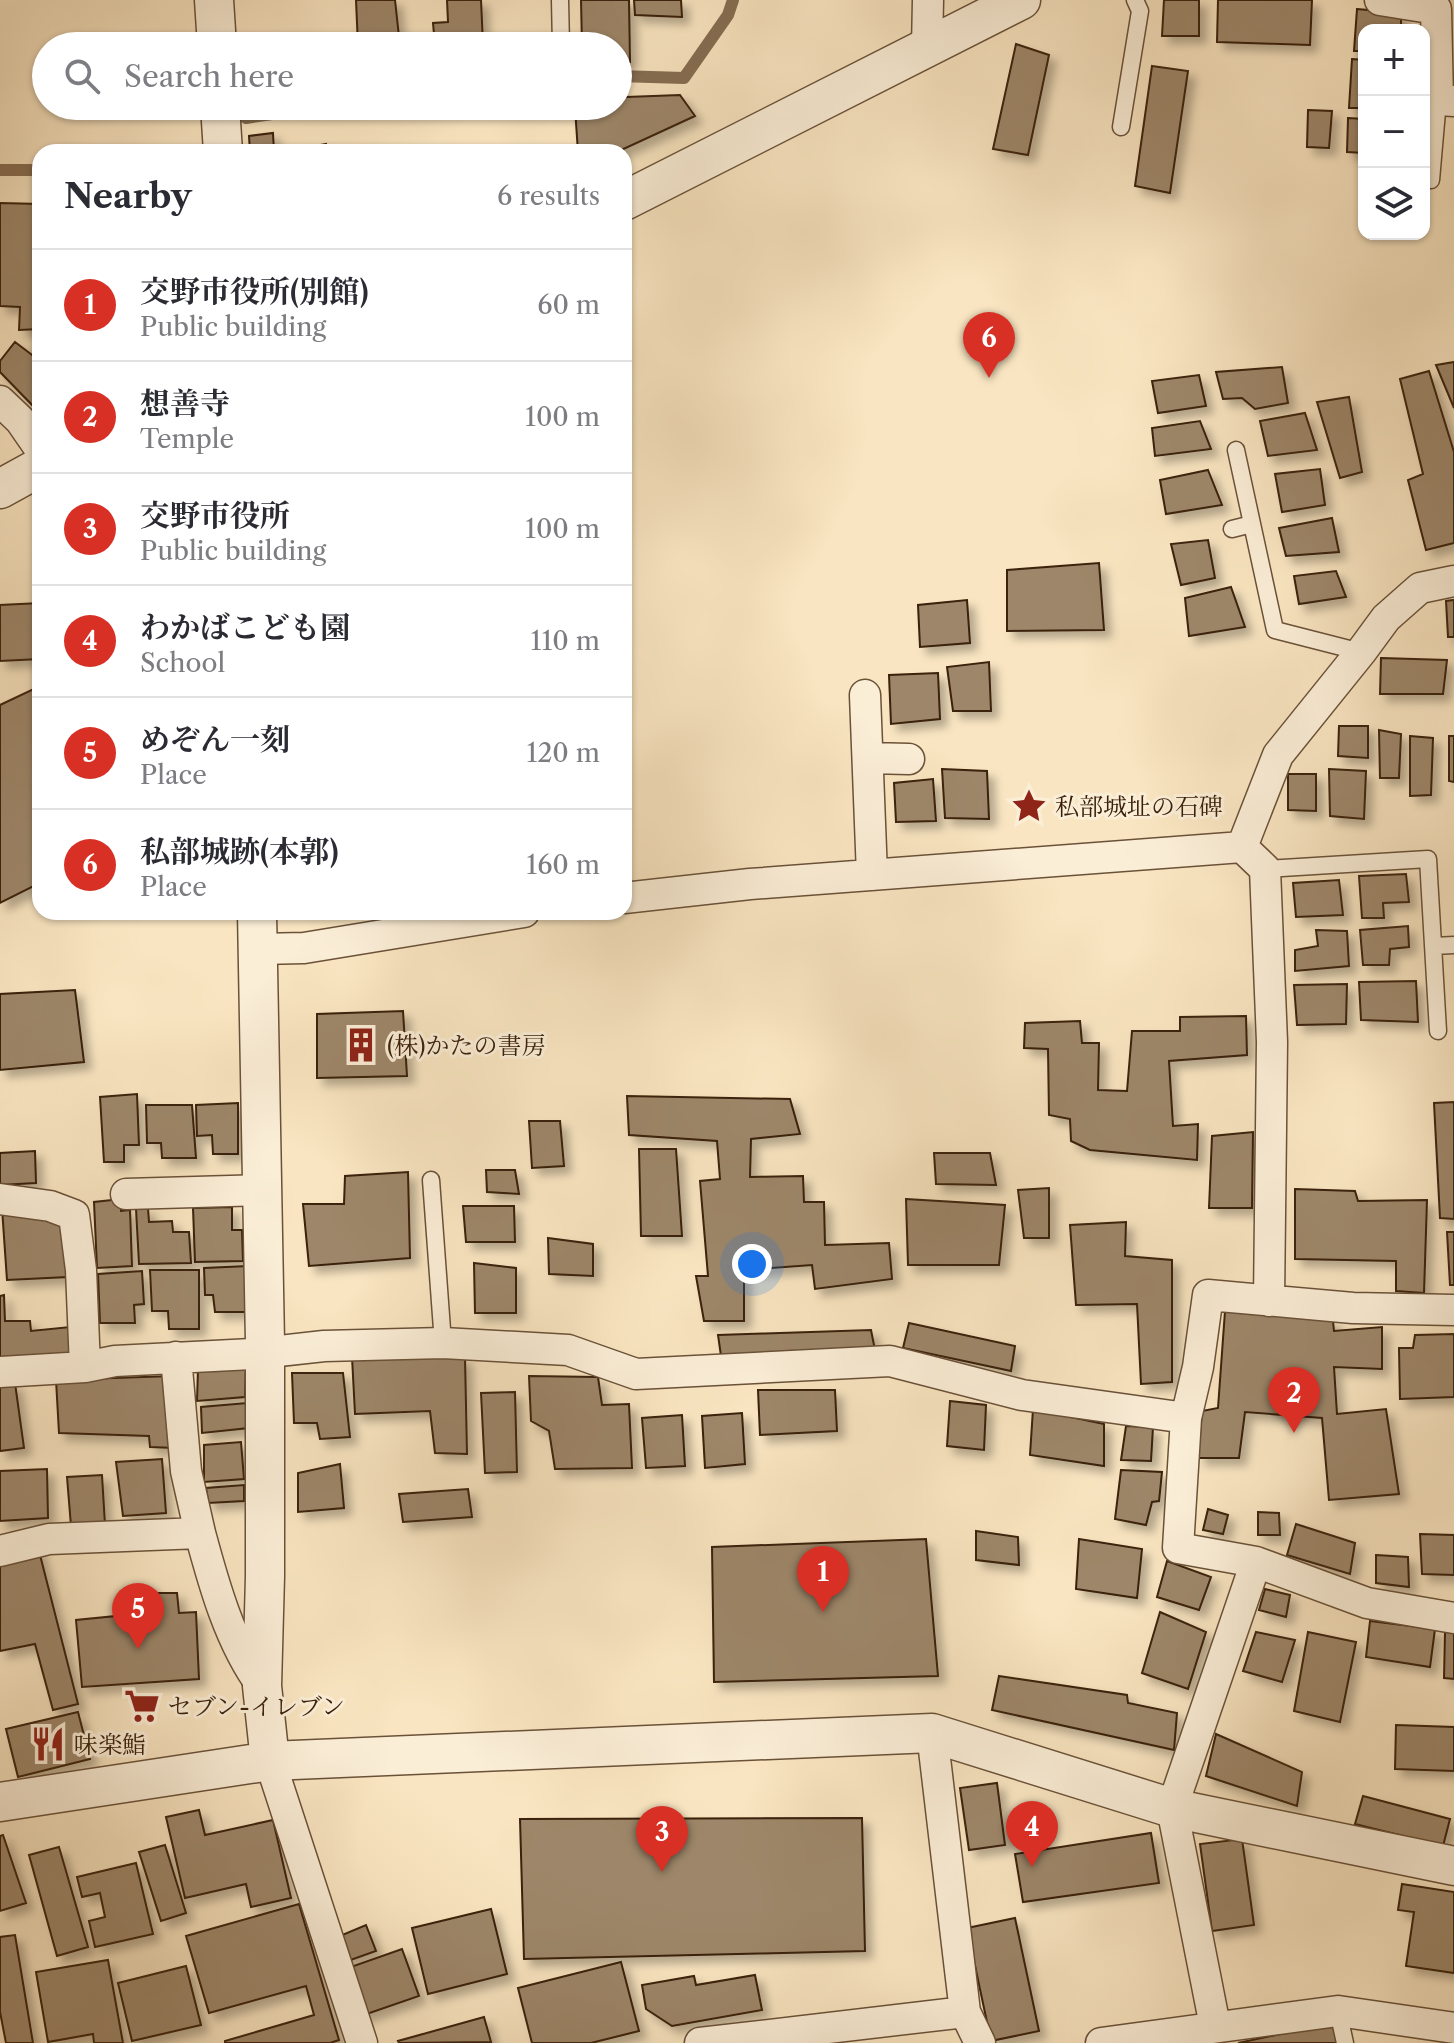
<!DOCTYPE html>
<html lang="en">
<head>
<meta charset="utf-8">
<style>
  body { margin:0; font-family:"Libre Caslon Text","Noto Serif JP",serif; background:#f7f7f7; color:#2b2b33 }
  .controls { position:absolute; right:24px; top:24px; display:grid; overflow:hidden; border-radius:16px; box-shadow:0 2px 6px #0004 }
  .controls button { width:72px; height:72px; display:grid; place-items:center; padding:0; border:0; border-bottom:2px solid #e1e1e2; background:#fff; color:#2b2b33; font:40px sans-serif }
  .you { position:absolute; left:752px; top:1264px; width:28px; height:28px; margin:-20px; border:6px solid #fff; border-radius:50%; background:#1a73e8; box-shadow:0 0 0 12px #1a73e833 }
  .badge { display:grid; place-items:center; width:52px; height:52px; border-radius:50%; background:#d93025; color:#fff; font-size:26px; font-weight:700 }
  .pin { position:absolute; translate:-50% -66px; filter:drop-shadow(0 2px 4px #0008) }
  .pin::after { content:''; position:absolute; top:42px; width:28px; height:24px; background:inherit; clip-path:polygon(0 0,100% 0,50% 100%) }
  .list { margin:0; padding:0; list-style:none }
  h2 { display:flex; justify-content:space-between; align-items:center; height:104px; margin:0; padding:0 32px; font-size:34px }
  h2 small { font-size:26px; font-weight:400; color:#7c7c81 }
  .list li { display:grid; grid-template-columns:52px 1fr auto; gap:24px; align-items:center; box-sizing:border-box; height:112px; padding:0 32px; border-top:2px solid #e1e1e2 }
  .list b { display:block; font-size:30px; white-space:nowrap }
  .list p { margin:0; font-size:26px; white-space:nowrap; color:#7c7c81 }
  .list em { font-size:26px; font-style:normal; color:#7c7c81 }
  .icon { flex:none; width:44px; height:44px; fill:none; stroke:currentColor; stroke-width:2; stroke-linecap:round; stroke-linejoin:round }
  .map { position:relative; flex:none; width:1454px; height:2043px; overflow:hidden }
  .search { position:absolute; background:#fff; box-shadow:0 2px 6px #0004; left:32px; top:32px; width:600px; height:88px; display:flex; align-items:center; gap:20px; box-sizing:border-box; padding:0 28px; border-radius:44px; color:#7c7c81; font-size:30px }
  .panel { position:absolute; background:#fff; box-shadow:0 2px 6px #0004; left:32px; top:144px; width:600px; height:776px; border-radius:24px }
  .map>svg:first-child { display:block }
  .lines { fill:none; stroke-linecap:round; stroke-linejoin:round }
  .stream { stroke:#866e53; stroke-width:12 }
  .building { fill:#9d8669; stroke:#3a200a; stroke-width:2; filter:url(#shadow) }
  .service-casing { stroke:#6a5138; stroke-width:19 }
  .minor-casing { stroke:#6a5138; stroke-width:33 }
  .tertiary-casing { stroke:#6a5138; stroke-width:41 }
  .service { stroke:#fbeed7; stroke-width:16 }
  .minor { stroke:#fbeed7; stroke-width:30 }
  .tertiary { stroke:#fbeed7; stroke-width:38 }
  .labels { text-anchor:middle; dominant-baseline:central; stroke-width:6; stroke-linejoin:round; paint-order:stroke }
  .poi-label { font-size:24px; fill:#3a200a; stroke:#fbeed7; text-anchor:start }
</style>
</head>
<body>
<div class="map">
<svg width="1454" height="2043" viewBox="0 0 1454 2043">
  <defs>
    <filter id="shadow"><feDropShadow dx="7" dy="7" stdDeviation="4" flood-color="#0004"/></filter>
  </defs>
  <rect width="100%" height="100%" fill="#f9e5c1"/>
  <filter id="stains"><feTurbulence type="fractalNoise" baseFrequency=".0025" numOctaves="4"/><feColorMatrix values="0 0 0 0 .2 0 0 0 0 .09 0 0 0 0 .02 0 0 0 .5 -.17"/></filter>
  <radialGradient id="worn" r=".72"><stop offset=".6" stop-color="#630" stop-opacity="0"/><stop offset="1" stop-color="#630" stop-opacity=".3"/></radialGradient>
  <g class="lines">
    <!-- stream -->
    <path class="stream" d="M618,76L684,78L728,15L733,0
      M246,118L286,112
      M0,170H40"/>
  </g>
  <!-- building -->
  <path class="building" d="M356,0H395L400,46H358Z
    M447,0H481L483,44L435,46L433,23L448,22Z
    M581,0H629L630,62H618V46H582Z
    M634,0H681L682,17L635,15Z
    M1164,0H1199V36H1162Z
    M1218,0H1312L1310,45L1217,42Z
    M1357,9L1401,13V30H1364V51H1354Z
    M1016,44L1049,55L1028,155L993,149Z
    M1352,59L1364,60V108H1349Z
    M1152,66L1188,71L1170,193L1135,186Z
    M680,95L695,116L617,152H578L575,108L618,106V99L626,97Z
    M1308,110L1332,111L1329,148L1307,147Z
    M1348,118L1364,119V153L1347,152Z
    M273,133L274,152H250L249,136Z
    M326,144V152H283Z
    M0,203L40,204V329L19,330L20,307L0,306Z
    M15,342L40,361V403L35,408L0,372V361Z
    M1454,362V408L1436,365Z
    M1282,367L1288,403L1255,409L1242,398L1223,399L1216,372Z
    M1429,371L1454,452V543L1426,550L1408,480L1423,474L1400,379Z
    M1199,375L1206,406L1158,413L1152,381Z
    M1349,397L1362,472L1340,478L1317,402Z
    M1305,413L1317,450L1268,456L1260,421Z
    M1200,421L1211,449L1155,456L1152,428Z
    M1320,469L1325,505L1282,512L1275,474Z
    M1208,470L1222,505L1166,514L1160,480Z
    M1332,518L1339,552L1286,556L1279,528Z
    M1208,540L1215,578L1181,585L1171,544Z
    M1099,563L1104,630L1007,631V570Z
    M1336,571L1346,597L1299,604L1294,576Z
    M1231,587L1245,627L1189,636L1185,598Z
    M967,600L970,643L920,647L918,605Z
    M1454,600V637H1448L1446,601Z
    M40,603V659L0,661V605Z
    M1381,658L1447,660L1443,694H1380Z
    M989,662L991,711H953L947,667Z
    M938,673L940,719L891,724L889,675Z
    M40,686V883L0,903V705Z
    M1339,726H1368V758L1338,756Z
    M1379,730L1401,734L1399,778H1380Z
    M1410,736L1433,738L1431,795L1410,796Z
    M1449,736H1454V782L1449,781Z
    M942,769L987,771L989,819L945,818Z
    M1329,769L1366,771L1364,819L1330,816Z
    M1288,774H1316V811L1288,810Z
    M933,779L936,821L896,822L894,783Z
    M1406,874L1409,902L1383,903L1384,918H1362L1359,876Z
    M1339,880L1343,915L1296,917L1293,883Z
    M1408,926L1409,947L1390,949L1389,965H1363L1360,930Z
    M1316,930L1347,931L1349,966L1295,971V950L1318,946Z
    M1416,981L1418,1022L1361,1020L1359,982Z
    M1347,984L1346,1024L1297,1025L1294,985Z
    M75,990L84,1062L0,1070V994Z
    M403,1011L407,1076L317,1078V1014Z
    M1246,1016L1247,1055L1169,1061L1173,1126L1198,1124L1197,1160L1090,1150L1071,1141L1070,1119L1049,1115L1048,1049L1024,1048L1025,1023L1080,1021L1082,1043H1099L1098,1090L1127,1091L1132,1031H1180V1017Z
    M137,1094L139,1145H124V1162H104L100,1097Z
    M627,1096L790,1099L800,1134L751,1139L750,1177L803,1176L804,1202H824L825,1245L889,1243L892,1279L815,1289L812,1265L744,1270V1321H704L696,1276H708L700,1181L720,1179L717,1141L629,1135Z
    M1454,1102V1219L1440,1218L1434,1103Z
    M238,1103V1154H213L212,1135L197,1136L196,1105Z
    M146,1105H192L196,1158H162L161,1143H147Z
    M529,1121H560L564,1166L532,1168Z
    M1253,1132L1252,1208H1209L1212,1136Z
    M639,1149H676L682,1236H641Z
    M35,1151L36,1183L0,1185V1153Z
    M934,1153H990L996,1185L936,1184Z
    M486,1170H515L519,1194L487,1192Z
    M408,1172L410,1258L309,1266L303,1204H344L345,1176Z
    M1049,1188V1238H1024L1018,1190Z
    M1295,1189L1355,1191L1358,1201L1427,1200L1424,1293L1396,1291V1261L1295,1259Z
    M121,1199V1211L130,1210L132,1266L97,1268L94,1202Z
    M906,1199L1005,1205L999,1265H908Z
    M463,1206H514L515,1242H466Z
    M232,1207V1230H242L243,1261L195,1262L193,1208Z
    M2,1208L60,1221L68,1277L7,1280Z
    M148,1208L149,1222L172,1221L173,1232H189L191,1263L139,1264L136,1209Z
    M1126,1222L1125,1256L1172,1260V1382L1141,1384L1137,1304L1076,1305L1070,1225Z
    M1447,1232H1454V1285H1450Z
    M548,1238L593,1244V1276L549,1274Z
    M474,1263L516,1268V1313H475Z
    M248,1266L249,1312H215L213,1295H205L204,1268Z
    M150,1270H199V1329H169L168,1311H152Z
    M142,1271L144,1304L134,1305L135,1323H100L98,1274Z
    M4,1295L5,1321H30L31,1331L70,1327L71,1361L0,1362V1296Z
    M1225,1311L1333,1321L1334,1331L1382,1327V1369L1334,1367L1337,1414L1386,1409L1399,1494L1329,1500L1322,1418L1245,1412L1239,1458H1198L1202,1411L1218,1408Z
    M909,1323L1015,1346L1011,1371L903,1348Z
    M871,1330L875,1350L721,1356L718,1335Z
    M1454,1334V1397L1400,1399L1399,1348H1413L1415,1335Z
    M352,1357H465L467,1454L435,1453L430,1411L355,1414Z
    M246,1366L245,1397L197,1401L198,1369Z
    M292,1373H343L350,1437L320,1439L317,1423H294Z
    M172,1376L175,1448L150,1447L149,1436L59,1433L56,1380Z
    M529,1376L598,1377L602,1405L629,1404L632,1468L555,1469L549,1431L531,1421Z
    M15,1383L24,1448L0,1451V1384Z
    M758,1390H835L837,1431L760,1435Z
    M515,1392L517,1472L485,1473L481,1393Z
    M950,1401L986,1405L984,1450L947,1446Z
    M247,1403L249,1428L202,1433L201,1407Z
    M1033,1409L1104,1424V1466L1030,1455Z
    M742,1413L745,1464L705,1468L702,1416Z
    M682,1415L685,1466L646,1468L642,1418Z
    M1126,1426L1153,1427L1151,1461L1121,1460Z
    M241,1442L244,1479L204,1482V1445Z
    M162,1459L166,1513L123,1516L116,1462Z
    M340,1464L344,1508L298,1512V1473Z
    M47,1469L48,1518L0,1521V1471Z
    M1121,1470L1162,1472L1159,1501L1152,1502L1146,1525L1115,1519Z
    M102,1475L105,1525L71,1526L67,1477Z
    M244,1485V1501L208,1503L206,1488Z
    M468,1489L472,1517L403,1522L399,1494Z
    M1208,1509L1228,1515L1223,1534L1203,1530Z
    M1258,1512L1279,1513L1280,1535H1258Z
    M1296,1524L1355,1543L1350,1574L1287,1555Z
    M976,1531L1018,1537L1019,1565L976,1560Z
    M1420,1534L1454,1535V1575L1422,1574Z
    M926,1539L938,1676L714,1682L712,1547Z
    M1079,1539L1142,1549L1137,1598L1076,1589Z
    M38,1547L78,1704L53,1710L35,1644L0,1651V1557Z
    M1376,1555L1408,1557L1409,1587L1376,1583Z
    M1167,1561L1211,1577L1199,1610L1157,1597Z
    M1265,1589L1290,1595L1286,1617L1259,1610Z
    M134,1593H177L179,1613L196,1612L199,1679L82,1687L76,1620L136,1614Z
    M1160,1612L1206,1632L1188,1689L1142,1673Z
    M1370,1621L1435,1629L1430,1667L1366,1657Z
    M1256,1632L1295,1640L1282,1682L1243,1671Z
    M1308,1632L1356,1642L1340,1722L1294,1711Z
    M1445,1632H1454V1679L1444,1678Z
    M999,1676L1127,1695L1128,1703L1177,1713L1174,1750L992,1710Z
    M78,1712L90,1759L18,1777L6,1729Z
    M1396,1725L1454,1727V1771L1395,1769Z
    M1216,1734L1302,1772L1297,1806L1206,1776Z
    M997,1783L1005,1845L969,1850L960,1788Z
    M1363,1796L1450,1819L1443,1846L1355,1824Z
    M199,1810L205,1835L273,1820L291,1898L251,1907L246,1884L185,1898L166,1817Z
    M862,1818L865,1951L524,1959L520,1819Z
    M1151,1833L1159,1883L1023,1902L1015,1854Z
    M3,1835L26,1903L0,1911V1836Z
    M1242,1839L1254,1925L1212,1931L1200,1844Z
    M165,1845L186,1913L161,1921L139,1852Z
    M59,1847L88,1947L57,1956L29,1855Z
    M136,1863L153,1934L95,1947L89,1921L105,1917L100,1893L82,1897L77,1877Z
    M1402,1884L1454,1892V1973L1406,1966L1414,1912L1398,1910Z
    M299,1904L339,2040L330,2043H225V2041L314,2015L306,1986L209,2013L186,1936Z
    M491,1909L507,1974L428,1994L412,1928Z
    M1015,1918L1039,2031L991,2041L967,1928Z
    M366,1925L376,1951L345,1962L335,1938Z
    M15,1935L33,2043H6L0,2012V1937Z
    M402,1949L419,1996L361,2016L345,1969Z
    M108,1960L123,2043H94L93,2034L48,2042L36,1972Z
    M621,1962L639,2031L591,2043H532L518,1988Z
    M186,1966L201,2025L132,2041L118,1983Z
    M755,1975L762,2010L672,2026L646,2009L642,1985L694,1976L696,1985Z
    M484,2017L491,2042L399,2043L398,2041Z
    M1333,2023L1337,2043H1238Z"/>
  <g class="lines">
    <!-- service casing -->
    <g class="service-casing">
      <path id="service" d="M560,0L561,46
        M1121,127L1140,11L1135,0
        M1431,180L1438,100
        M1236,450L1275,630L1361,652
        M1232,529L1252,524
        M1265,869L1428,859L1438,1031
        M1434,946L1454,945
        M431,1180L443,1343
        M1338,2011L1345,2043"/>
    </g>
    <!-- minor casing -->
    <g class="minor-casing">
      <path id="minor" d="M1380,0L1436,9L1438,100L1454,101
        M927,48L928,0
        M0,401L20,420L40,449
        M865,695L872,875
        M868,758L909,759
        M1242,847L1265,869L1272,1042L1269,1301
        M624,898L750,884L1242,847L1278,755L1361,652L1386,618L1420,588L1454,581
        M259,949L304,948L524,912
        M126,1194L262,1190
        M0,1199L50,1206L74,1215L81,1270L85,1367
        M176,1357L186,1471L200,1533
        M0,1372L85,1367L115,1361L252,1354L324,1346L443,1343L568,1350L636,1374L890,1361L1022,1395L1186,1418L1178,1548L1256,1562L1172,1808L1215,2026
        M1186,1418L1198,1367L1208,1295L1353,1308L1454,1310
        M0,1551L49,1539L200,1533C214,1585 230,1643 262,1686
        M1256,1562L1367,1603L1454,1618
        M932,1733L965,2012L980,2043
        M270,1761L362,2043
        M700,2043L965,2012
        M1101,2043L1338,2011L1454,2028"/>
    </g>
    <!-- tertiary casing -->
    <g class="tertiary-casing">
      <path id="tertiary" d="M214,0L217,46
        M220,106L223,152
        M624,201L1021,0
        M0,489L40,467
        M257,912L265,1343V1576L262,1686L270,1761
        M0,1802L270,1761L932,1733L1172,1808L1454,1866"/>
    </g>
    <!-- service -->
    <use href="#service" class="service"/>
    <!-- minor -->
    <use href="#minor" class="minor"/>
    <!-- tertiary -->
    <use href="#tertiary" class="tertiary"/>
  </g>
  <!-- icons -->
  <defs>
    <g id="sight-bare" transform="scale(2.76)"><path d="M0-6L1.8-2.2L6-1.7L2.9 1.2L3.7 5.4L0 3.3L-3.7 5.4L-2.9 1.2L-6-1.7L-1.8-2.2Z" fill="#8f2418" stroke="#fbeed7" stroke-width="2.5" paint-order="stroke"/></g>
    <g id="building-bare" transform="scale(2.76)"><path d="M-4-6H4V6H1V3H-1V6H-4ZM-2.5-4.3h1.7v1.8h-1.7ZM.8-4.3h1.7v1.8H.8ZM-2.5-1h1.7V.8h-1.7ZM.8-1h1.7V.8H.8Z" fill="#8f2418" stroke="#fbeed7" stroke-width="2.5" paint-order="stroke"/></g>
    <g id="supermarket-bare" transform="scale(2.76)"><path d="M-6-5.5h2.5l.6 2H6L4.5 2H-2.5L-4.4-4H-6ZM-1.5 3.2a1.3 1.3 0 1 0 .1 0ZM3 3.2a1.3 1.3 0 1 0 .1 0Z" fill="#8f2418" stroke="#fbeed7" stroke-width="2.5" paint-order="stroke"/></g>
    <g id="restaurant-bare" transform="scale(2.76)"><path d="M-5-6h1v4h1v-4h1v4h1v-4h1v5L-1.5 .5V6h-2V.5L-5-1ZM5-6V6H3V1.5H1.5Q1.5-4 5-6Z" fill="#8f2418" stroke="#fbeed7" stroke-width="2.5" paint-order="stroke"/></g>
  </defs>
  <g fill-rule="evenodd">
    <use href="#sight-bare" x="1029" y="806"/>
    <use href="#building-bare" x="361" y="1045"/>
    <use href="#supermarket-bare" x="142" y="1706"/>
    <use href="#restaurant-bare" x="48" y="1744"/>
  </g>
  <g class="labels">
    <!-- poi labels -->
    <g class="poi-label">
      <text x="1055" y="806">私部城址の石碑</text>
      <text x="387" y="1045">(株)かたの書房</text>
      <text x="168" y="1706">セブン-イレブン</text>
      <text x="74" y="1744">味楽鮨</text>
    </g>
  </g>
  <rect width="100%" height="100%" filter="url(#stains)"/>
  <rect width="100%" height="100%" fill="url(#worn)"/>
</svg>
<div class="controls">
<button>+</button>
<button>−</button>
<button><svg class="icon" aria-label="layers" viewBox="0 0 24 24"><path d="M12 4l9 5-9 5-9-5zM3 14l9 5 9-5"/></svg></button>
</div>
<div class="you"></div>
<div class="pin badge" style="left:823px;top:1612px">1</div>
<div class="pin badge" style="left:1294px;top:1433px">2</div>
<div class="pin badge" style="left:662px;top:1872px">3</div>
<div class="pin badge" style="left:1032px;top:1867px">4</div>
<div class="pin badge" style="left:138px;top:1649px">5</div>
<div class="pin badge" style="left:989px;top:378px">6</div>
<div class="search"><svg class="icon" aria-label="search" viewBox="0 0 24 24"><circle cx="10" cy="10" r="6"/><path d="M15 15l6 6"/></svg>Search here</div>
<section class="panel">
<h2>Nearby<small>6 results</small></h2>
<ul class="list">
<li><span class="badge">1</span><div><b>交野市役所(別館)</b><p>Public building</p></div><em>60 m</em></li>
<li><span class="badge">2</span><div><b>想善寺</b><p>Temple</p></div><em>100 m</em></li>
<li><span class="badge">3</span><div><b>交野市役所</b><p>Public building</p></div><em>100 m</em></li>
<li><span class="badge">4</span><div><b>わかばこども園</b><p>School</p></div><em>110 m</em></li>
<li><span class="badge">5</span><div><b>めぞん一刻</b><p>Place</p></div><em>120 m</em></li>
<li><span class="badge">6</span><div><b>私部城跡(本郭)</b><p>Place</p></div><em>160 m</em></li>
</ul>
</section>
</div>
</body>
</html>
